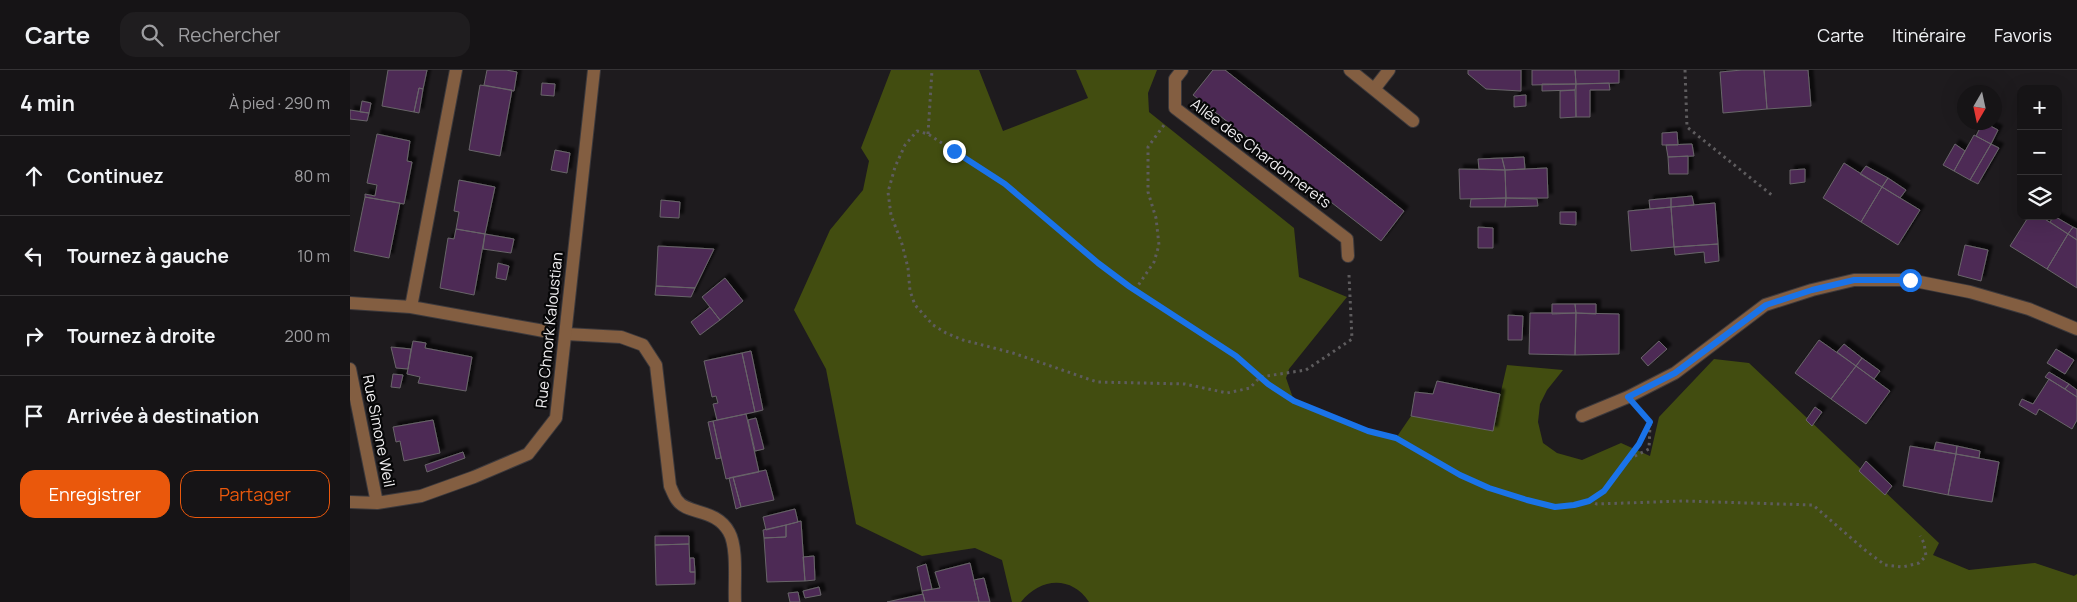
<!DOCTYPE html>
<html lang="fr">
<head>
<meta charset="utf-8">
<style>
  body { margin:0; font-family:Manrope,sans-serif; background:#1f1d1f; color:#f1f3f6 }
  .controls { position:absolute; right:15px; top:15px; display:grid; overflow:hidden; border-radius:10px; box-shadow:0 5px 20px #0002 }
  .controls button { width:45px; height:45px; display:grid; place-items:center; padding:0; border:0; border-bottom:1px solid #353335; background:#161416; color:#f1f3f6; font:25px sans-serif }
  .compass { position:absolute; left:1607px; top:15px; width:45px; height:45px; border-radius:50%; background:#161416; box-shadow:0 5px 20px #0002; rotate:189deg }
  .stop { position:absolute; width:15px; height:15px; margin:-11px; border:4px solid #1a73e8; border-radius:50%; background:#fff }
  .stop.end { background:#1a73e8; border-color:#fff; box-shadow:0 1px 5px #0008 }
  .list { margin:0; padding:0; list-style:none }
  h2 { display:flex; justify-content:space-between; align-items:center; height:65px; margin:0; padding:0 20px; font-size:21px }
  h2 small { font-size:16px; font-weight:400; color:#9e9ea1 }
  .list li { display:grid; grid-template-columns:32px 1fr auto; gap:15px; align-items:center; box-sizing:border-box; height:80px; padding:0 20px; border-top:1px solid #353335 }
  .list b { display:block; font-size:19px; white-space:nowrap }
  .list em { font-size:16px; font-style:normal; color:#9e9ea1 }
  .actions { display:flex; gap:10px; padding:15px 20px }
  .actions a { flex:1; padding:11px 0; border:1px solid #ea580c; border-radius:15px; text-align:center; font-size:18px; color:#ea580c }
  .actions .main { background:#ea580c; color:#fff }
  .icon { flex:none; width:28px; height:28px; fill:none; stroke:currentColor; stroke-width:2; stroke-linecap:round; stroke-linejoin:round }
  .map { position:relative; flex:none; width:1727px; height:532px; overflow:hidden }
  header { display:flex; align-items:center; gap:30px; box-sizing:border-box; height:70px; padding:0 25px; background:#161416; border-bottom:1px solid #353335 }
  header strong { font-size:24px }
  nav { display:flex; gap:28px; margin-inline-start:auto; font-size:18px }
  .search { width:350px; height:45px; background:#1f1d1f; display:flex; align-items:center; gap:12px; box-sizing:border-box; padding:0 18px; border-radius:15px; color:#9e9ea1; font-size:19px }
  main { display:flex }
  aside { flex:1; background:#161416 }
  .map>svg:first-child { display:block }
  .forest { fill:#424d10 }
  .building { fill:#4e2a55; stroke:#686569; filter:url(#shadow) }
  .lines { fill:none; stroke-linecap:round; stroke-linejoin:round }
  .lane-casing { stroke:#3c393c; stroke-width:14 }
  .street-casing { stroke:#3c393c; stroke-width:14 }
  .path { stroke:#5e5c5e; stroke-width:3; stroke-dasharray:2.5 4; stroke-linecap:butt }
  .lane { stroke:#835e41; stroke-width:12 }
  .street { stroke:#835e41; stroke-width:12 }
  .route { stroke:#1a73e8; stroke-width:6 }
  .labels { text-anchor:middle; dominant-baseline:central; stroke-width:4.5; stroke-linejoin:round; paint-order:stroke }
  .street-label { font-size:15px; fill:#f1eff1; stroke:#070708 }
</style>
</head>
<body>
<header>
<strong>Carte</strong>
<div class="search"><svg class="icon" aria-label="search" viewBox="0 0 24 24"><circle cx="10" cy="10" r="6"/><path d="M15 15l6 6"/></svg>Rechercher</div>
<nav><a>Carte</a><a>Itinéraire</a><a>Favoris</a></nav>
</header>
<main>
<aside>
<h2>4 min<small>À pied · 290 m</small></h2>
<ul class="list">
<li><svg class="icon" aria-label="ahead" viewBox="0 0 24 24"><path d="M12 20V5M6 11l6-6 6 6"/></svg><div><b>Continuez</b></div><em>80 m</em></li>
<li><svg class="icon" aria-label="left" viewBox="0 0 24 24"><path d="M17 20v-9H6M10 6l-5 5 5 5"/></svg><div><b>Tournez à gauche</b></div><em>10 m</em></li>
<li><svg class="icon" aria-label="right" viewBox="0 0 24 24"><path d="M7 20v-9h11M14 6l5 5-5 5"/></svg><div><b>Tournez à droite</b></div><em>200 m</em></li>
<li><svg class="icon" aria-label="arrive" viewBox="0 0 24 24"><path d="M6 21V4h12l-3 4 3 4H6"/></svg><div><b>Arrivée à destination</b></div></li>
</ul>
<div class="actions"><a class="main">Enregistrer</a><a>Partager</a></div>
</aside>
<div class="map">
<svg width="1727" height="532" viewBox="0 0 1727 532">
  <defs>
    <filter id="shadow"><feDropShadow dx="4.5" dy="-4.5" stdDeviation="1" flood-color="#0009"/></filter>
  </defs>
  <rect width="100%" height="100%" fill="#1e1b1e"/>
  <!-- forest -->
  <path class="forest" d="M541,0H629L653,61L738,28L726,0H807L798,23L799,42L944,158L949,207L997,227L939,299L936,308L944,331L994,352L1046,368L1061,346L1142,361L1157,295L1213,300L1197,320L1190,334L1188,352L1193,373L1207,383L1232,390L1271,373L1300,386L1309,347L1364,289L1399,293L1589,473L1583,485L1619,500L1685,493L1724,506L1727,504V532H739C721,505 690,508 671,532H662L652,490L625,478L572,486L506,454L476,299L444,240L480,160L513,120L519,91L511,78Z"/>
  <!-- building -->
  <path class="building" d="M38,0H77L73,19L69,18L64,42L32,36Z
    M137,0H156L167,2L164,21L134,15Z
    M863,0H875L1054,141L1031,171L843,25Z
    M1118,0H1171V21L1136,19L1118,4Z
    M1182,0H1225L1226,14L1182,15Z
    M1225,0H1269V13L1226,14Z
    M1392,0H1414L1417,39L1373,43L1370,2Z
    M1414,0H1458L1461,36L1417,39Z
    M192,13L205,14L204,26L191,25Z
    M1259,13L1260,20H1240V47H1226V14Z
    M1192,14H1226L1225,20L1192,21Z
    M130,15L162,20L150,86L119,80Z
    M69,18L73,19L69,43L64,42Z
    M1225,20L1226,47L1210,48V21Z
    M1176,25V36L1164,37V26Z
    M12,31L21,33L19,43L10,42Z
    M0,40L19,43L17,51L0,49Z
    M1633,52L1648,60L1641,74L1626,66Z
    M1327,62L1328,75H1312V63Z
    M27,64L60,71L57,91L62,92L54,134L15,127V124L25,126L27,115L17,113Z
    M1624,65L1641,74L1620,110L1604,101Z
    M1342,74L1344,86L1318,87L1316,75Z
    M1605,74L1615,81L1604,101L1593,95Z
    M1641,74L1649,78L1628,114L1620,110Z
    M205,80L220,83L217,103L201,100Z
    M1338,86V104H1319L1318,87Z
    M1174,87L1175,99L1155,100L1152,88Z
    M1152,88L1155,100L1129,99L1128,89Z
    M1494,93L1532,117L1511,152L1473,128Z
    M1516,96L1538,108L1532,117L1510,104Z
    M1197,98L1198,128H1156L1155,100Z
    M1109,99L1155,100L1156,128L1110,129Z
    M1455,99V112L1440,114V100Z
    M1538,108L1556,120L1550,128L1532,117Z
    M109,110L145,117L135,164L106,159L109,142L104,141Z
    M1532,117L1570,140L1548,175L1511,152Z
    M1342,126L1344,135L1321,137V128Z
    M15,127L50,133L39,188L4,181Z
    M1156,128L1187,129L1188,136L1155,137Z
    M1156,128L1155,137H1120L1121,129Z
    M1321,128V137L1300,139L1299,130Z
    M311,130L330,132L329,148L310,147Z
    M1365,133L1368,174L1324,177L1321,137Z
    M1321,137L1324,177L1281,181L1278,141Z
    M1210,142H1226V155L1210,154Z
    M1679,146H1690L1718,164L1697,199L1660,176Z
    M1704,146L1723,157L1718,164L1700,152Z
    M1128,157L1143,158V178H1128Z
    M1723,157L1727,159V170L1718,164Z
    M106,159L135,164L124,225L90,218L98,168L104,169Z
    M135,164L164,169L161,183L133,179Z
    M1718,164L1727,170V218L1697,199Z
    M1368,174L1369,191L1355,193L1354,182L1325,185L1324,177Z
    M1615,175L1638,180L1631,211L1608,205Z
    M308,176L364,179L345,218L306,216Z
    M148,193L159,196L156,210L146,208Z
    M375,208L393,231L370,250L352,227Z
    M306,216L345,218L341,227L305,225Z
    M1202,234H1225L1226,243L1202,244Z
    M1225,234H1246V244L1226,243Z
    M360,237L370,250L350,265L341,252Z
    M1180,243H1226L1225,285L1179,284Z
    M1226,243L1269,244V284L1225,285Z
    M1158,245L1173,246L1172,270H1158Z
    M1469,270L1506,296L1481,329L1445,303Z
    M63,271L76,273L75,278L122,287L116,321L68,313L70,307L57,304Z
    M1309,271L1317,279L1298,296L1291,288Z
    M1494,274L1512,288L1506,296L1487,282Z
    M41,277L61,279L58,299L46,298Z
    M1706,279L1724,290L1715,304L1697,293Z
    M401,281L413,340L405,342L392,283Z
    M392,283L405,342L367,350L363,334L368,333L366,326L362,327L354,291Z
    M1512,288L1530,301L1524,309L1506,296Z
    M1506,296L1540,321L1516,354L1481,329Z
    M1699,302L1719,314L1715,319L1695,307Z
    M43,304L53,305L50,318L41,317Z
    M1699,309L1727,327V350L1722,359L1689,339L1686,345L1669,335L1672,329L1683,334Z
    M1087,311L1150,324L1143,361L1061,346L1065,322L1083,324Z
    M1719,314L1727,320V327L1715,319Z
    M1465,337L1472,342L1462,356L1456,350Z
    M396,344L409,402L376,409L363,351Z
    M406,348L414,379L405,381L398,350Z
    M83,350L90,383L54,391L50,371L46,372L43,357Z
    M363,351L371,388L366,389L358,352Z
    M1586,372L1607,376L1606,384L1584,380Z
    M1560,376L1606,384L1598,425L1553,416Z
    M1607,376L1630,381L1629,388L1606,384Z
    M113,382L115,388L77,402L75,395Z
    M1606,384L1649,392L1642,432L1598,425Z
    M1516,391L1542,416L1535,425L1509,401Z
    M416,400L424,430L391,437L383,407Z
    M383,407L391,437L386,439L379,408Z
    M445,439L448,452L416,460L413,447Z
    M451,451L455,511L417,512L414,468L436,467V455Z
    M436,455V467L414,468L413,460Z
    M305,466H339V474L305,475Z
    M339,474L340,502H345V514L306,515L305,475Z
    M464,486L465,510L455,511L453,487Z
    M340,488H344L345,502H340Z
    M620,493L629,532H575L572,521L590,518L585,502Z
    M576,494L582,519L572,521L567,497Z
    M634,508L640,532H629L624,510Z
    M469,517L471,525L455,528L453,521Z
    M448,522L450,532H440L438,523Z
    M573,524L575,532H537Z"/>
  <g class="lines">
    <!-- lane casing -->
    <g class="lane-casing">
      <path id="lane" d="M1000,0L1063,51
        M1025,18L1039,0
        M0,233L61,237L194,261
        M61,237L106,0
        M216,264L271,267L293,275L306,295L320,416C322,420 324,426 327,430C337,445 366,438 379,462C388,478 384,513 385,532"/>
    </g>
    <!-- street casing -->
    <g class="street-casing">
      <path id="street" d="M832,0L825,9V38L997,169L998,186
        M0,299L27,433
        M1232,346L1278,327L1325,303L1415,235L1462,220L1504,210H1560L1620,222L1679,239L1727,259
        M0,432L27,433L71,426L124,407L178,384L206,348L244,0"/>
    </g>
    <!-- path -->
    <path class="path" d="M1335,0L1337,57L1423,126
      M578,64L582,0
      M999,205L1002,269L956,300L910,307L900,318L877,323L835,314L747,312L663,283L613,270L596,263L583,255L565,235L560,221L558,198L552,174L541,145L538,122L545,97L555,75L567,61L578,64L655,114L748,193L780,217L886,287L919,314L944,331L1018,361L1046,368L1110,405L1139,418L1177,430L1205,437L1224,435L1239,431L1254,421L1289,374L1300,352L1292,342
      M785,220L804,192L809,175L806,148L798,122V77L814,55
      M1279,389L1299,379L1300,355
      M1239,431L1247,434L1333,431L1463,435L1515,480L1535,495L1553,497L1569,493L1576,486L1574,473L1570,466"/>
    <!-- lane -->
    <use href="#lane" class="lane"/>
    <!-- street -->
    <use href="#street" class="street"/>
  </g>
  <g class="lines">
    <!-- route -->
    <path class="route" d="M604,81L655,114L748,193L780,217L886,286L918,314L944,331L1018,361L1046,368L1110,405L1139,418L1177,430L1205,437L1224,435L1239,431L1254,421L1289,374L1300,352L1278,327L1325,303L1416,235L1462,220L1504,210H1560"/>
  </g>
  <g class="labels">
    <!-- street labels -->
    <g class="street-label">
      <text transform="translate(911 83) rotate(37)">Allée des Chardonnerets</text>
      <text transform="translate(199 260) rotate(-84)">Rue Chnork Kaloustian</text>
      <text transform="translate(29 361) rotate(79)">Rue Simone Weil</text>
    </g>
  </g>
</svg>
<div class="controls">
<button>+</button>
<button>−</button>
<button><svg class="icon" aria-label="layers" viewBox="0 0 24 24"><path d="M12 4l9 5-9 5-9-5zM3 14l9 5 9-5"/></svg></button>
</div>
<svg class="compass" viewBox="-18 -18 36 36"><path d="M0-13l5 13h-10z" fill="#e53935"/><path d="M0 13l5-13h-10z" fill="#9e9ea1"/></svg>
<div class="stop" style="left:1560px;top:210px"></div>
<div class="stop end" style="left:604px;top:81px"></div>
</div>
</main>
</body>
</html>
